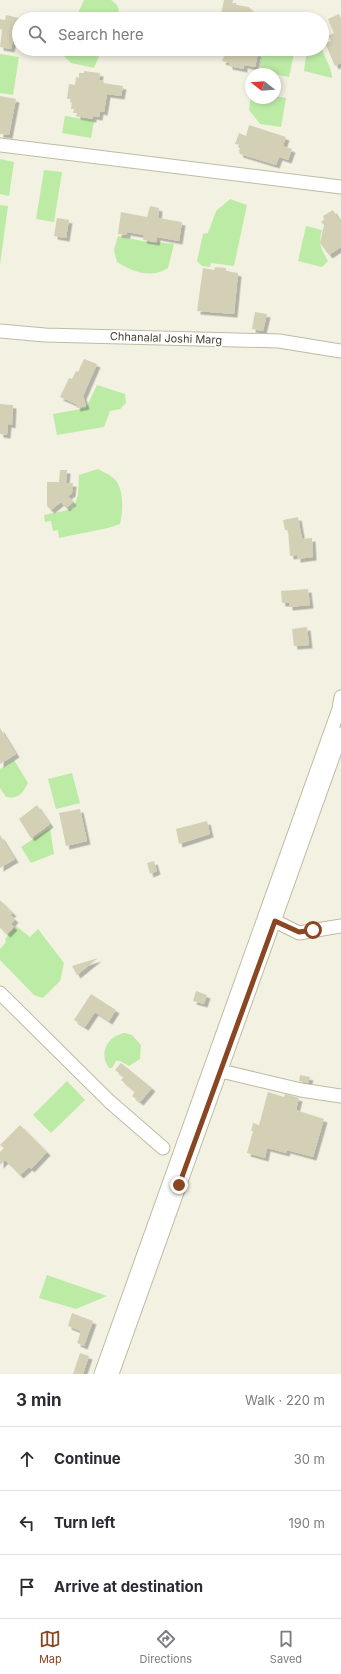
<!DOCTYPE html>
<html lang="en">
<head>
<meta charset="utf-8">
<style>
  body { margin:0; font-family:Inter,sans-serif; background:#f7f7f7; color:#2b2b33 }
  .compass { position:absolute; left:245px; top:68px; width:36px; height:36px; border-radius:50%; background:#fff; box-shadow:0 2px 6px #0003; rotate:287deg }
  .stop { position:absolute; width:12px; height:12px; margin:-9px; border:3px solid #8a4621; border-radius:50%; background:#fff }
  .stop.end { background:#8a4621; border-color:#fff; box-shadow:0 1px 4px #0008 }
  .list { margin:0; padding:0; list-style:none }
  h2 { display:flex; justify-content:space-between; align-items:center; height:52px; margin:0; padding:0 16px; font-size:17px }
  h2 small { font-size:13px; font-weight:400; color:#7c7c81 }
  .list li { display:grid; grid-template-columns:26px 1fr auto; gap:12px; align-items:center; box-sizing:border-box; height:64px; padding:0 16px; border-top:1px solid #e1e1e2 }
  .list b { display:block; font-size:15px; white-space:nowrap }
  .list em { font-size:13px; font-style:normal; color:#7c7c81 }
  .icon { flex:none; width:22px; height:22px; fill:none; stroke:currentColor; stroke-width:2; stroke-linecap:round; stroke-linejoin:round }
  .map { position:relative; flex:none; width:341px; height:1374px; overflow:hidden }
  .search { position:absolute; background:#fff; box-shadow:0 2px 6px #0003; left:12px; right:12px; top:12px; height:44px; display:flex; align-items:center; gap:10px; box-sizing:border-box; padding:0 14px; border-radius:22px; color:#7c7c81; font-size:15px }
  .sheet { height:244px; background:#fff }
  nav { display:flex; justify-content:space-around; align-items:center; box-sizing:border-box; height:56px; border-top:1px solid #e1e1e2; background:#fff; font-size:11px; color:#7c7c81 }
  nav a { display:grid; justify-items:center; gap:2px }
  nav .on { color:#8a4621 }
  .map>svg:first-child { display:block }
  .green { fill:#bceba6 }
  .building { fill:#d4d0b6; filter:url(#shadow) }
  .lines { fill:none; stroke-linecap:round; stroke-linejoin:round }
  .minor-casing { stroke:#bebba4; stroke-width:15 }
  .minor { stroke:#fff; stroke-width:13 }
  .route { stroke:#8a4621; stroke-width:5 }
  .labels { text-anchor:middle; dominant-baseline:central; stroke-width:4; stroke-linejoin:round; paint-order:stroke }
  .street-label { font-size:11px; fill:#444132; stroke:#fff }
</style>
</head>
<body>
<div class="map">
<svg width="341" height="1374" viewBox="0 0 341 1374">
  <defs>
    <filter id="shadow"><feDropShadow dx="3.5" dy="3.5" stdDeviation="0" flood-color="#0004"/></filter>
  </defs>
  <rect width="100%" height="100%" fill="#f3f1e2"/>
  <!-- green -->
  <path class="green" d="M84,0H111L117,5L121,18L73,19L78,13Z
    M62,49H102L94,68L71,63L62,54Z
    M263,49H295L289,77L259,71Z
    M307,49H322C325,59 332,68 332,78L304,71Z
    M0,54L19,57L13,95L0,93Z
    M251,95V98H275V96L286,98L281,127L260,124L249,110Z
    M65,116L94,121L91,138L62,133Z
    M0,159L14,162L9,196L0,194Z
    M44,170L62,172L54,222L36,219Z
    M230,199L247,205L234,266L211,263L210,267L202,266L197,261L203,234L208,233L216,211Z
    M0,205L8,206L0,265Z
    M306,226L322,230C318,245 321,248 328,261L322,267L298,261Z
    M118,236L157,244L158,242L174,244L168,268C151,279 133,272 117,262L114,250Z
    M97,385L125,394L126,403L120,409L110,411L104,427L57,435L53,414L86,408Z
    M98,469C102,471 108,474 112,477C125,486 123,511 120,524L108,528L59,538L58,530L53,531L51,521L45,522L44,515L73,509L78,495L79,475Z
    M14,760L28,783C22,794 19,799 6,797L0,788V769Z
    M72,773L80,803L56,809L48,779Z
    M50,828L54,854L31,863L21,847Z
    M16,926L30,937L38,929L64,963L60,981L43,998L34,995L0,960V949L6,942L5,939Z
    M125,1033L132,1035L141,1045L140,1059L129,1066L120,1061H116L112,1068H109C98,1054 108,1035 125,1033Z
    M67,1081L85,1100L51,1133L33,1115Z
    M47,1275L107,1296L76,1309L39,1298Z"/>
  <!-- building -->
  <path class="building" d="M224,0H233L232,4L249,7L260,19H220Z
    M339,14L341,19V63L335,66L325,43L331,41L328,36L334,33L328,19Z
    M6,15L19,18V33L15,32L11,49L0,47L2,30L0,29V19L5,20Z
    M232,49H251V51L258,53L255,67L244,65V69L229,66V63L222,61L227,50Z
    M84,71L100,73L99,80L104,81L103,83L123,86L121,96L107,94L104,112L100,111L99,117L93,116V119L77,116V113H73L74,109H71L72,99H67L69,84L75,85L76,77L79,78V73H84Z
    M0,96L16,99L9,135L0,134Z
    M249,125L286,137L283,146L292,149L288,160L279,157L276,165L240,154L239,151L241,145L235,144L239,133L246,136Z
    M150,206L159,208L158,218L182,222L179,241L157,237L156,242L143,240L144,235L127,232V235L118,234L121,212L147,217Z
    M333,210L341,223V247L329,255L320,243L324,225L321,222L324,219L323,216Z
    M57,218L69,220L66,238L54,236Z
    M215,267L226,268V271L238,273L234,314L197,311L203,268L214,270Z
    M255,312L267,314L263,331L252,329Z
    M84,359L97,364L83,396L86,406L77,408L76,404L60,397L69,378L72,379L76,371L78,372Z
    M0,404L13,405L12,425L8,424L7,435L0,434Z
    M60,470H67L66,483H73L72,493L68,496L73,502L66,508L61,502L51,510L47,506V482H59Z
    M298,517L302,539L312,538L313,557L297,559V555L290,556L288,530H285L283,520Z
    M308,589L310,605L289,607V603H282L281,591Z
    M307,627L309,645L294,646L292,629Z
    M0,728L16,754L0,764Z
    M37,805L50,824L31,838L19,819Z
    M80,809L87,841L66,846L59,813Z
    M207,821L210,834L179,844L176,829Z
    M0,835L15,859L0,868Z
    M154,861L157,871L150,874L147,863Z
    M0,900L13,913L10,915L15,919L11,924L14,927L7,934L0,928Z
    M98,958L77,975L72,966Z
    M196,991L207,995L204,1004L193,1001Z
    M91,994L116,1010L109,1021L95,1012L85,1027L74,1020Z
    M121,1063L152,1088L140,1102L132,1096L135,1092L121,1080L124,1077L115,1070Z
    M300,1075L310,1077L308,1083L299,1081Z
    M268,1092L284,1097L285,1094L299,1098L296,1110L324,1119L313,1157L287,1150L286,1153L267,1148L265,1158L247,1153L253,1131H251L253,1123L259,1125Z
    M20,1125L47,1152L31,1169L29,1167L20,1175L5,1160L0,1165V1152L4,1148L0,1145Z
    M72,1313L93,1321L84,1346L77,1343L81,1331L68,1326Z
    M80,1353L89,1356L83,1374H73Z"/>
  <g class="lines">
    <!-- minor casing -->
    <g class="minor-casing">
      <path id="minor" d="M0,145L341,187
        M0,331L45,335L279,341L341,351
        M275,921L299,933L341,926
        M0,993L109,1101L163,1148
        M221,1071L301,1090L341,1096
        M101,1374L339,709L341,697
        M112,1374L341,734"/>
    </g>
    <!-- minor -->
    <use href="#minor" class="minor"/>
  </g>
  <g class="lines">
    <!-- route -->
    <path class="route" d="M179,1185L275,921L299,932L313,930"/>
  </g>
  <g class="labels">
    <!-- street labels -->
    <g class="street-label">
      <text transform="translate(166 338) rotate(2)">Chhanalal Joshi Marg</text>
    </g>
  </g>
</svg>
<svg class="compass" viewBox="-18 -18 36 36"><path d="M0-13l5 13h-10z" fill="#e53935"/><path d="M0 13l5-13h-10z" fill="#7c7c81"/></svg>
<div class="stop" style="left:313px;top:930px"></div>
<div class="stop end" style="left:179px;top:1185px"></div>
<div class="search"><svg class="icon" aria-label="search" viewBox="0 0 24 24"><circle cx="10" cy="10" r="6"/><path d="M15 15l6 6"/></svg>Search here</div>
</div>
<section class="sheet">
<h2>3 min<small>Walk · 220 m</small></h2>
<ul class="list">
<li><svg class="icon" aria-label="ahead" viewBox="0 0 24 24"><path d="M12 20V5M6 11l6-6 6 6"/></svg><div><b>Continue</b></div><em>30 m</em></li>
<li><svg class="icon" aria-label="left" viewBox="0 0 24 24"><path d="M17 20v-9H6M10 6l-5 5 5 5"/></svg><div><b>Turn left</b></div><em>190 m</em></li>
<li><svg class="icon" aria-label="arrive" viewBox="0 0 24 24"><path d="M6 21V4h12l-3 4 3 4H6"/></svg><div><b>Arrive at destination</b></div></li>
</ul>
</section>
<nav>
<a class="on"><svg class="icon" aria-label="map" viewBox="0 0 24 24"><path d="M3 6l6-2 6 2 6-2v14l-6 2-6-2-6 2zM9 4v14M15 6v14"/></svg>Map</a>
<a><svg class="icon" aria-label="directions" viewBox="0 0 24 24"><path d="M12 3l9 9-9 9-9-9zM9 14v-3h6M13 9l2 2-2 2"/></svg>Directions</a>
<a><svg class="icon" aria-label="saved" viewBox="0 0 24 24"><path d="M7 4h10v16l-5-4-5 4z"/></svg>Saved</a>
</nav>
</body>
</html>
